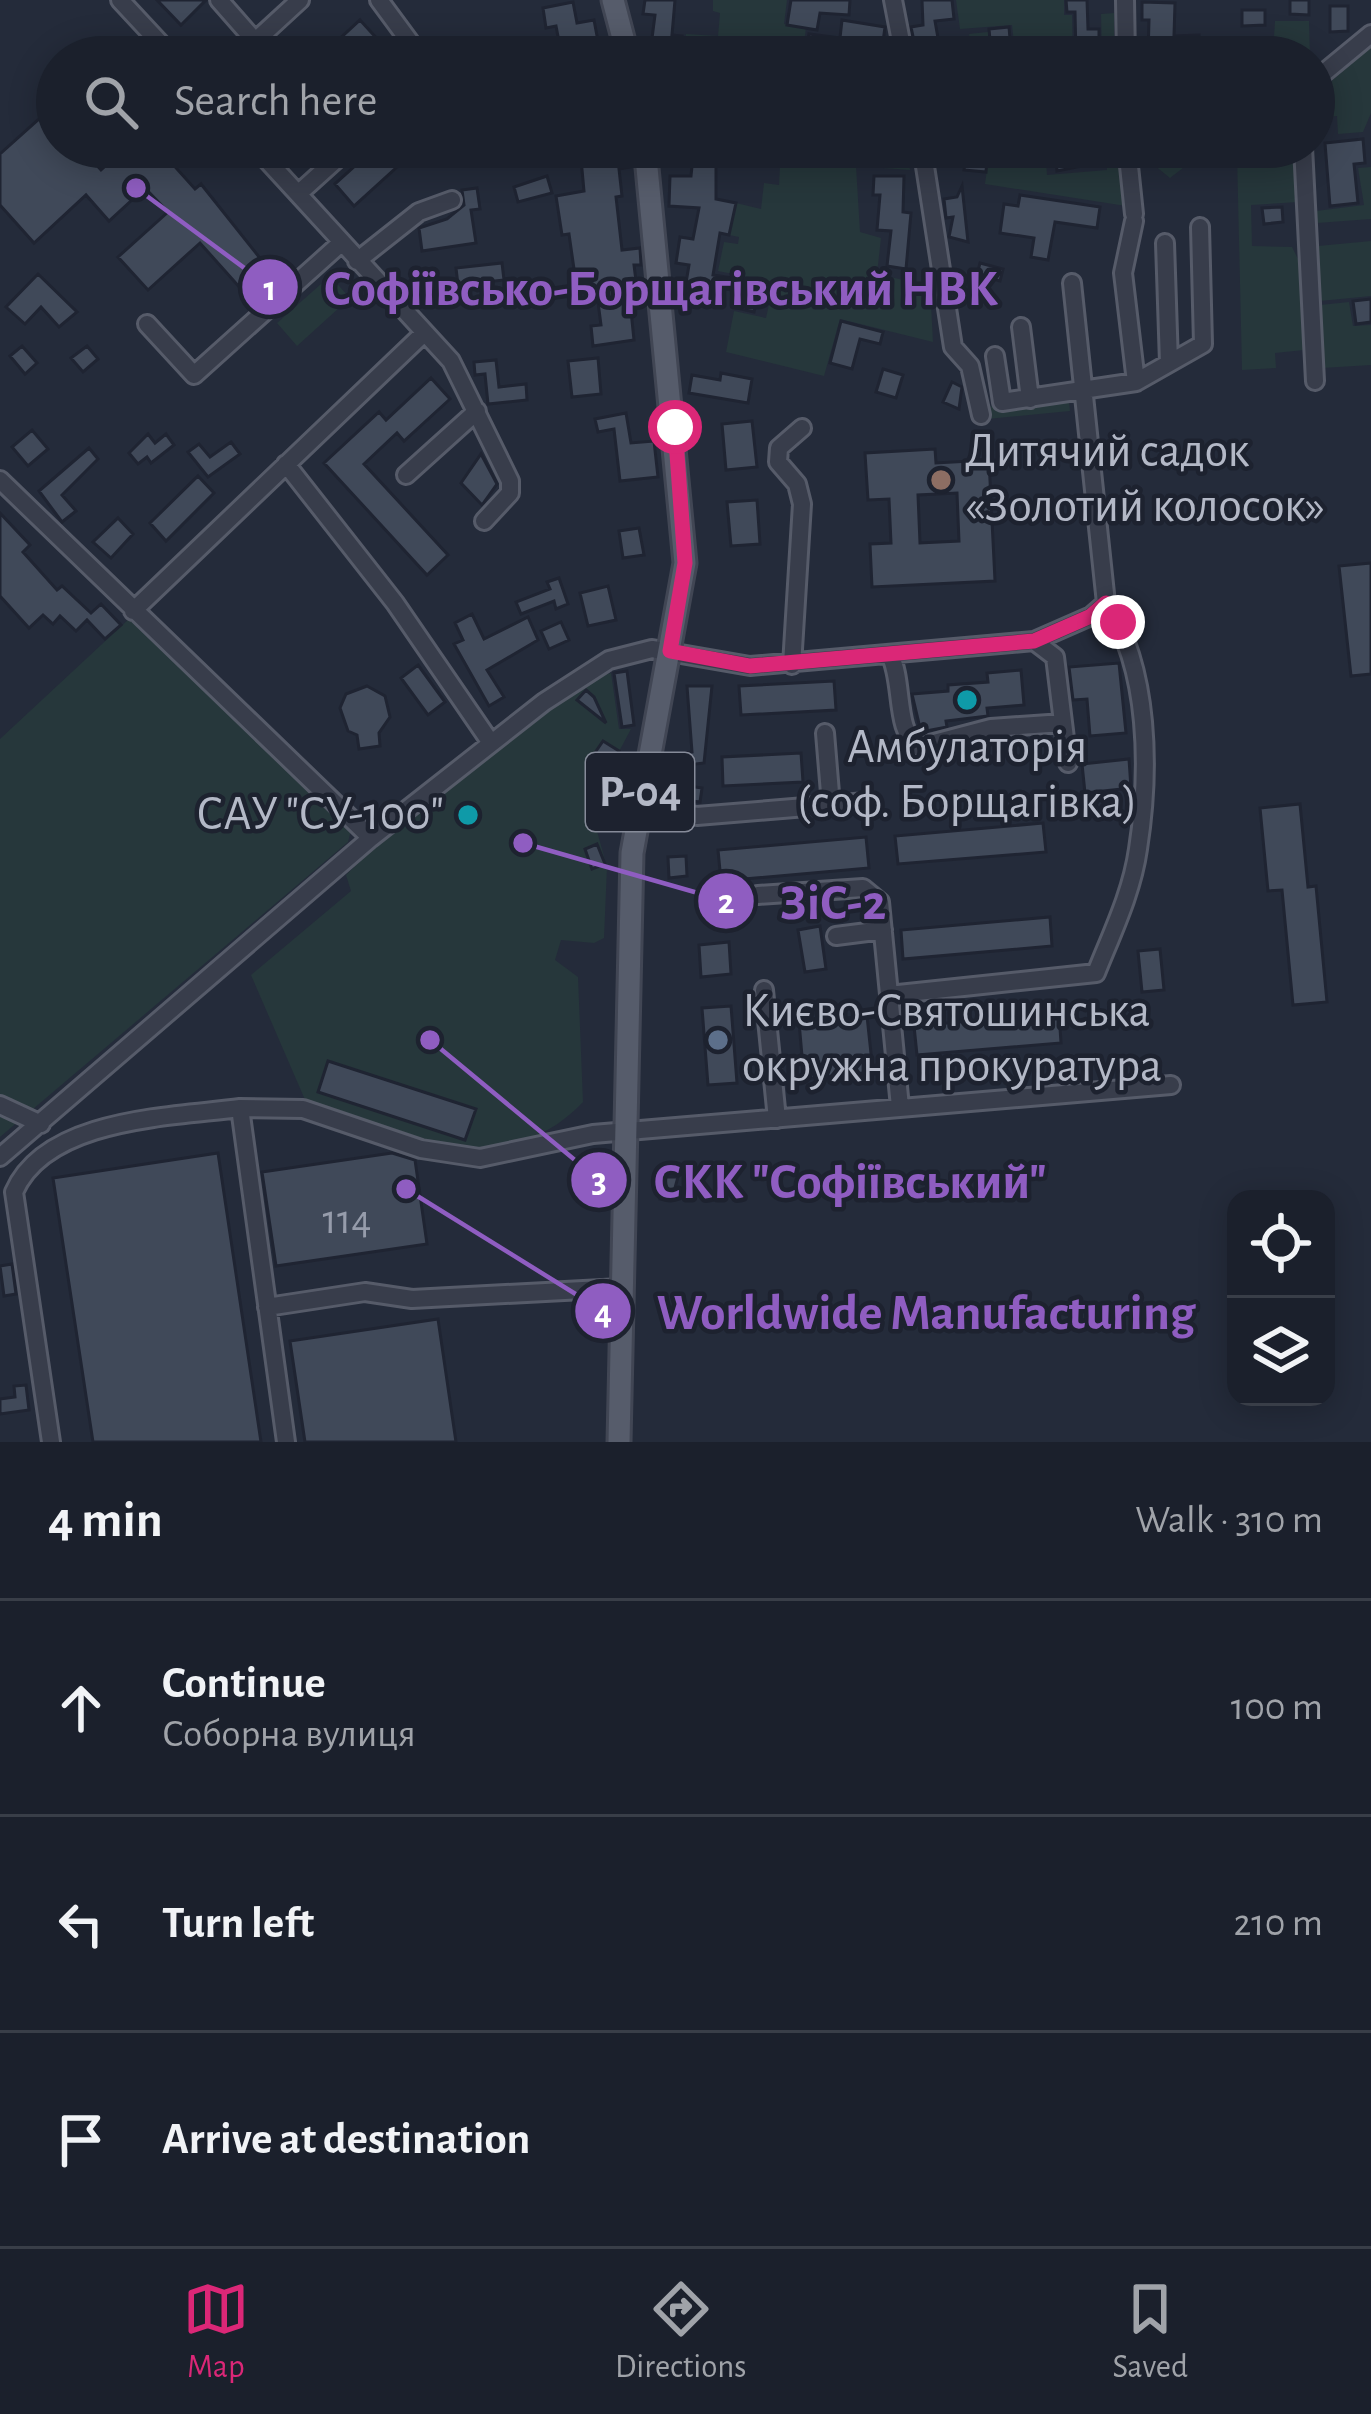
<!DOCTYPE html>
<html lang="en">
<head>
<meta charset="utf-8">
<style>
  body { margin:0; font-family:"Alegreya Sans",sans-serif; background:#282d38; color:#f1f3f6 }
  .controls { position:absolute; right:36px; bottom:36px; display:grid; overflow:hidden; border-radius:24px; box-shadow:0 6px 30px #0003 }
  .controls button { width:108px; height:108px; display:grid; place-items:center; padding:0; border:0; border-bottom:3px solid #393e48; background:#1b202c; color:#f1f3f6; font:60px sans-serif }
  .stop { position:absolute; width:36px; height:36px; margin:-27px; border:9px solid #db2777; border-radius:50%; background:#fff }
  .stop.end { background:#db2777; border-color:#fff; box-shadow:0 3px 12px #0008 }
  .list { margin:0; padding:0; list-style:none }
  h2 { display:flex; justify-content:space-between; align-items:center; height:156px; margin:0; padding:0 48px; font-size:51px }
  h2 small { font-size:39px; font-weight:400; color:#a0a3a9 }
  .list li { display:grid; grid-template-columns:78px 1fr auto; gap:36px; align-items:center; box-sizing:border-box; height:216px; padding:0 48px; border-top:3px solid #393e48 }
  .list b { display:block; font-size:45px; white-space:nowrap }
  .list p { margin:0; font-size:39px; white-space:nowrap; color:#a0a3a9 }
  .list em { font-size:39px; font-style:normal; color:#a0a3a9 }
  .icon { flex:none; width:66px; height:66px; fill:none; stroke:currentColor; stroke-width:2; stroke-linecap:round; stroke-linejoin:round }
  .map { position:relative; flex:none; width:1371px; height:1442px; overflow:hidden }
  .search { position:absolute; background:#1b202c; box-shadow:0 6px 30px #0003; left:36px; right:36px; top:36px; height:132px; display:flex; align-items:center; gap:30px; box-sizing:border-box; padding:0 42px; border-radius:66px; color:#a0a3a9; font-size:45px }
  .sheet { height:804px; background:#1b202c }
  nav { display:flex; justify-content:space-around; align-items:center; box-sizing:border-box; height:168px; border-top:3px solid #393e48; background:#1b202c; font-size:33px; color:#a0a3a9 }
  nav a { display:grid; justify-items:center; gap:6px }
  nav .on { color:#db2777 }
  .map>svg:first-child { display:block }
  .green { fill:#26373b }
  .building { fill:#404959; stroke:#1f2432; stroke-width:3; fill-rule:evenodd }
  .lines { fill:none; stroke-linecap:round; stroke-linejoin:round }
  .minor-casing { stroke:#565b69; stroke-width:22 }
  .major-casing { stroke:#414654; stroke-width:27 }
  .minor { stroke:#383d4b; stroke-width:16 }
  .major { stroke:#565c6b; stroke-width:21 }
  .route { stroke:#db2777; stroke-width:15 }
  .education-dot { fill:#8d6e63; stroke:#1d222f; stroke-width:4.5 }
  .culture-dot { fill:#0f9aa8; stroke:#1d222f; stroke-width:4.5 }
  .service-dot { fill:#5c6f8a; stroke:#1d222f; stroke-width:4.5 }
  .labels { text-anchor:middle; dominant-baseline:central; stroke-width:9; stroke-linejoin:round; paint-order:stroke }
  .number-label { font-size:42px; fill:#969cab }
  .shield { fill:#1d222f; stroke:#868b99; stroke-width:3 }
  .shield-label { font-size:45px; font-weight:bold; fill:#b3b8c6 }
  .poi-label { font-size:48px; fill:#b3b8c6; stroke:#1d222f; text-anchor:start }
  .leader { fill:none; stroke:#8f5dc1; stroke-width:4.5 }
  .callout-dot { fill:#8f5dc1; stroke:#1d222f; stroke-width:4.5 }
  .mark-label { font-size:36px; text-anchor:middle; font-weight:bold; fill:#fff }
  .callout-label { font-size:51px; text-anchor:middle; font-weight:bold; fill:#8f5dc1; stroke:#1d222f; stroke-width:9; stroke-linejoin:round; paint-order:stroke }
</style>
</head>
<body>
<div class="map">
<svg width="1371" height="1442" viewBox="0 0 1371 1442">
  <rect width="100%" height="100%" fill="#242b3a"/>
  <!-- green -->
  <path class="green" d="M713,0H787L784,24L806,28L802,57L684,51L686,34L718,36L720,13L713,11Z
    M956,0H1064V15H1072L1073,57H972L969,34L988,32L991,56L1015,54L1012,25L960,29Z
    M1114,13V57H1102L1101,14Z
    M1275,21H1309L1310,57H1228V37H1274Z
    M1371,47V113L1363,132L1338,134L1337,116L1314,118V96Z
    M781,147H906L910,170L856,166L860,232L881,238L877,274L930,286L933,342L840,319L824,376L726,352L734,311L766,318L774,282L718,271L724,242L738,244L739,237L729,235L736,203L761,209L764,183L779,185Z
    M990,147H1045L1047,175L1107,170V161L1119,160L1126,206L985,184Z
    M1143,147H1210L1170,178L1143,156Z
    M1246,147H1295L1298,202L1251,205L1252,246L1292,247L1299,261L1304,350L1275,353L1276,368L1242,370L1237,154Z
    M1371,167V219L1317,223L1316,211L1364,205L1358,168Z
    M1371,241V296L1320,301L1318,246Z
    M330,276L350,298L297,346L277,323Z
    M1349,302L1353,326L1371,325V365L1322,368L1320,305Z
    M1069,402L1070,411L987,419L982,404L998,408Z
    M129,619L351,830L348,842L0,1137V739Z
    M611,673L619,729H631L590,806L607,867L604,938L594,943L561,940L555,960L578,977L583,1102C502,1187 399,1131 306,1102L251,975L351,891L346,875C389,832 559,685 611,673Z"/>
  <!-- building -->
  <path class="building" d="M157,0H206L181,25Z
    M645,0H675L672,35L682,36L680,49L651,46L655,15L643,14Z
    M791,0H850L849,15L820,13L817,30L787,25Z
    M922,0H952L954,19L935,21L938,38L914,41L911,27L923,25Z
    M1066,0H1087L1088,29H1099V57H1076L1075,12H1067Z
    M1290,0H1309V15L1290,14Z
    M573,2L577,23L594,20L601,57H562L556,26L546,28L543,8Z
    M1142,2L1175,3L1174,36L1199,35L1200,50L1148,56L1149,20H1142Z
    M1330,6H1348V31L1330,32Z
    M1242,10H1265V25L1242,26Z
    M360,20L380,42L363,57H320Z
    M842,20L885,27L881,57L807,47L809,34L840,38Z
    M1009,27L1011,51L941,57L940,44L990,40L989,29Z
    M48,111L57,122V147H80L101,170L126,147L144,164L160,150L195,189L201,184L275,277L250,299L200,243L148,290L118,257L168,212L145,188L109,221L86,195L34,243L0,205V154Z
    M1363,139L1365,163L1354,164L1358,203L1330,206L1325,143Z
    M376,147H419L354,206L335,184Z
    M554,147H585L587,157L627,150L630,167L619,169L622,196L616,197L622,250L640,248L641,265H634L637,289L629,291L634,340L593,346L591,326L601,325L596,287L577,290L569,234L562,235L556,196L584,191L581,159L558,165Z
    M694,147H736L735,163L716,161V199L736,203L729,235L720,233L713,275L733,278L732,290L686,283L689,265L676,263L680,237L693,239L699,208L669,206L670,176H691Z
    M1055,147H1101L1102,162L1057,171Z
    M966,156L987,159L986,172L964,170Z
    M547,176L552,193L518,202L514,187Z
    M874,176H904L903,212L911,213L906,269L887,266L891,231L877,230L880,195H873Z
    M962,186L968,242L949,237L953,217L946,218L944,199L957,197Z
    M477,188L480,209L471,210L476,243L422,251L419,228L447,219L464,205L462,190Z
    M1020,195L1100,207L1097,228L1055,222L1048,260L1031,257L1034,238L1000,233L1004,204L1018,206Z
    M1282,207L1283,222L1264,224L1262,208Z
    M502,263L504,280L458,285L456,268Z
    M980,263L1003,269L1000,281L977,275Z
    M38,274L77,312L59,327L41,307L25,324L6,307Z
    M735,295L757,299L754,312L732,307Z
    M1371,299V322L1356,324L1353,301Z
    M841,321L883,332L880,344L860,339L852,369L830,363Z
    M22,346L37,363L25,374L10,356Z
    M87,346L98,359L83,372L71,358Z
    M598,358L601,394L572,397L568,361Z
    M496,360L499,387L526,384L527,400L488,404L485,374L475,375L474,362Z
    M883,369L903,375L896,398L876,392Z
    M721,373L752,379L748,403L689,393L692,375L720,380Z
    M431,378L450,399L404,441L397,433L364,464L448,555L427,575L324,463L379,412L386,420Z
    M952,382L962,387L959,409L943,402Z
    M626,413L631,443L654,441L658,477L620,481L614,429L598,432L595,419Z
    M752,421L757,467L726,470L722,424Z
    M32,430L48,449L28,466L12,447Z
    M148,434L155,443L166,434L174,445L151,463L147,457L138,464L129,453Z
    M231,442L240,454L208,477L188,452L199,444L210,457Z
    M89,448L98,459L62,495L76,511L62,522L39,491Z
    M935,449L936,463L989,460L995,581L872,587L870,544L891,543L889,499L868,500L865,453ZM957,493L959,541L920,543L918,495Z
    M481,454L497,484L482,505L461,483Z
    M198,476L214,493L166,541L150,523Z
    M757,500L760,544L731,546L727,502Z
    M0,513L30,545L23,552L57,590L62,586L91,613L101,604L121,625L105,639L87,620L76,631L60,616L53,624L43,615L29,628L0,596Z
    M118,518L133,534L111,558L93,542Z
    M639,528L644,555L623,558L619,531Z
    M1371,563V674L1351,676L1339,566Z
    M559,578L568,604L556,609L554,601L521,614L516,602L550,589L547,582Z
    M608,586L616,620L588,626L580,593Z
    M472,614L484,639L528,617L538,640L487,670L504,697L489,706L454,644L463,640L455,623Z
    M561,622L569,640L549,649L541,631Z
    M1119,663L1126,733L1090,736L1087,699L1073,700L1069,667Z
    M418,665L445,702L428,715L401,678Z
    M1021,670L1024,705L987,708L988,716L946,721L947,727L921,732L912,694L948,691V685L988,682L987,673Z
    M627,671L634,725L622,727L614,673Z
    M834,681L836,710L741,715L739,686Z
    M367,686L385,696L390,717L379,733L380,746L359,749L357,735L348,731L340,708L346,694Z
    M687,686H712L704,763L687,765L688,786L702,788L700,802L668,798L665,767H672L670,755L692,752Z
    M586,690L594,697L606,723L577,700Z
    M603,741L619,751L608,768L592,757Z
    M801,753L803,782L723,786L722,757Z
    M1129,759L1131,788L1085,793L1082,764Z
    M1300,804L1308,887L1316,886L1327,1002L1293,1005L1282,890L1268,891L1260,808Z
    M1043,823L1046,852L898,864L895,836Z
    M866,837L869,868L721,881L718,850Z
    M597,844L605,864L592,869L585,849Z
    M686,856L687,876L669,878L668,857Z
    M1050,917L1052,946L903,959L901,930Z
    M820,926L826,969L805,972L798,930Z
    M729,942L731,974L701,977L699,945Z
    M1160,949L1164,990L1142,992L1138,951Z
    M731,1006L737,1083L708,1085L702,1008Z
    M1059,1013L1061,1043L917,1055L914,1026Z
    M867,1016L873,1072L804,1079L799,1022Z
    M328,1061L476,1109L465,1140L318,1092Z
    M218,1153L261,1442H93L53,1178Z
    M392,1153L415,1160L427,1244L276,1266L262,1172Z
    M660,1177H678L672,1199H660Z
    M12,1264L16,1294L4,1296L0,1266Z
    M438,1319L456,1442H305L290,1341Z
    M26,1385L29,1410L0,1414V1399L15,1397L14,1386Z"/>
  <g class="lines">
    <!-- minor casing -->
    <g class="minor-casing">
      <path id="minor" d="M120,0L173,57
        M219,0L255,41
        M379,0L421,57
        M893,0L904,57
        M1125,0L1126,57
        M238,57L300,0
        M1314,81L1371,34
        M255,147L451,361L510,481V493L484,521
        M922,147L953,347L970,366L981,415
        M1127,147L1134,214
        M1303,147L1315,381
        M298,194L350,147
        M1165,243L1169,363
        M357,261L419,212L452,200
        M147,324L194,375L341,243
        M1021,327L1030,399
        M995,356L1002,402L1136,382L1123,273L1134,221
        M1136,382L1203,344L1200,227
        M286,464L395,603L491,743
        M406,475L477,411
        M0,480L371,838
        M133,611L423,334
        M1034,641L1055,657L1068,763
        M890,655C904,681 894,732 919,747L991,728L1063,723
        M792,665L802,504L797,484L778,462L779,448L802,428
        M825,733L831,805
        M637,806L697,816L866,802
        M758,895L863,888L880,902L900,1107
        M836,936L883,930
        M764,990L777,1119
        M889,995L1096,973C1112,933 1132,892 1138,849C1150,772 1150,669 1106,603
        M0,1105L41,1124
        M240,1108L303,1109L421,1149L480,1158L593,1134L1171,1085
        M0,1157L371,838L544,702L609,660L652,649L750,666L1034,641L1091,616L1106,603L1072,283
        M267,1307L365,1292L412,1299L621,1288
        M51,1442L14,1192C46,1118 171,1117 240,1108L286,1442"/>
    </g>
    <!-- major casing -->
    <g class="major-casing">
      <path id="major" d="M613,0L628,57
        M619,1442L632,853L685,563L645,147"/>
    </g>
    <!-- minor -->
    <use href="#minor" class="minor"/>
    <!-- major -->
    <use href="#major" class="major"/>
  </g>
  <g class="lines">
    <!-- route -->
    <path class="route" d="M675,427L685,563L670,651L750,666L1034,641L1091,616L1106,603L1118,622"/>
  </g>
  <!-- markers -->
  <circle class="education-dot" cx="941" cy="480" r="12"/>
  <g class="culture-dot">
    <circle cx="967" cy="700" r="12"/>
    <circle cx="468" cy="815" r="12"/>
  </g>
  <circle class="service-dot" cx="718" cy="1040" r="12"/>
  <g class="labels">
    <!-- number labels -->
    <g class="number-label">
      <text x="347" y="1220">114</text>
    </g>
    <!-- shield labels -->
    <rect class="shield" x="586" y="753" width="108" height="78" rx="9"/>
    <g class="shield-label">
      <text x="640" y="792">Р-04</text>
    </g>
    <!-- poi labels -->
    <g class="poi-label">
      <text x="965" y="452">Дитячий садок<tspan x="965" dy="55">«Золотий колосок»</tspan></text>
      <text x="967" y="748" text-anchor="middle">Амбулаторія<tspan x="967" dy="55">(соф. Борщагівка)</tspan></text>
      <text x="444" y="815" text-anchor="end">САУ "СУ-100"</text>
      <text x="742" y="1012">Києво-Святошинська<tspan x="742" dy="55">окружна прокуратура</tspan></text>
    </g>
  </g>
  <!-- callouts -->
  <path class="leader" d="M136 188L270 287M523 843L726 901M430 1040L599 1180M406 1189L603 1311"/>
  <g class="callout-dot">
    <circle cx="136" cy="188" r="12"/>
    <circle cx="523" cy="843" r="12"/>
    <circle cx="430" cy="1040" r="12"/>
    <circle cx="406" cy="1189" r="12"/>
    <circle cx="270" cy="287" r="30"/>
    <circle cx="726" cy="901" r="30"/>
    <circle cx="599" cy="1180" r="30"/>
    <circle cx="603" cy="1311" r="30"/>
  </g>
  <g class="mark-label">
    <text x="270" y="300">1</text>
    <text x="726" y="913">2</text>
    <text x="599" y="1192">3</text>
    <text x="603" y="1324">4</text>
  </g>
  <g class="callout-label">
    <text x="661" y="305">Софіївсько-Борщагівський НВК</text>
    <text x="833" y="919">ЗіС-2</text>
    <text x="850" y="1198">СКК "Софіївський"</text>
    <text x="926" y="1329">Worldwide Manufacturing</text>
  </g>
</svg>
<div class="controls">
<button><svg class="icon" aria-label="locate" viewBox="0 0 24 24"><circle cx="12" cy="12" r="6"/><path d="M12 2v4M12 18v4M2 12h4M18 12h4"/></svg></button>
<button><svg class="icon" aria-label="layers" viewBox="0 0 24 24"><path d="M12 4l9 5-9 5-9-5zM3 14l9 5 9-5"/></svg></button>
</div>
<div class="stop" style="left:675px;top:427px"></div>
<div class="stop end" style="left:1118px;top:622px"></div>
<div class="search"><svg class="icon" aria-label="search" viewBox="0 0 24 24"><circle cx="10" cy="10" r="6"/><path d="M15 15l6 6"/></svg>Search here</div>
</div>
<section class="sheet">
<h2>4 min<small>Walk · 310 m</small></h2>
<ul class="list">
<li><svg class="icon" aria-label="ahead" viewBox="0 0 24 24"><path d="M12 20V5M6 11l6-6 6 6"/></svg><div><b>Continue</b><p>Соборна вулиця</p></div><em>100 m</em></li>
<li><svg class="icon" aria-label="left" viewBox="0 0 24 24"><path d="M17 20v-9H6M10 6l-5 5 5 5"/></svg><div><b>Turn left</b></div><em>210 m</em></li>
<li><svg class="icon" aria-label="arrive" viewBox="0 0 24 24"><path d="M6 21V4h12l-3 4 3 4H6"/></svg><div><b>Arrive at destination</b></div></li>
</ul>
</section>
<nav>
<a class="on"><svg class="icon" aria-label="map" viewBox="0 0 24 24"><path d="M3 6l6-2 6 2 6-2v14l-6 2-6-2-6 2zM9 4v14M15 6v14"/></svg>Map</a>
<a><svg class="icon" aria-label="directions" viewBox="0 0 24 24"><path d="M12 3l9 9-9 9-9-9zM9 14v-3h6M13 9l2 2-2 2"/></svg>Directions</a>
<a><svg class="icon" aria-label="saved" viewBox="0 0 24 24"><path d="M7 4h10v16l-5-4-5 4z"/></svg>Saved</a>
</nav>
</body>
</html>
